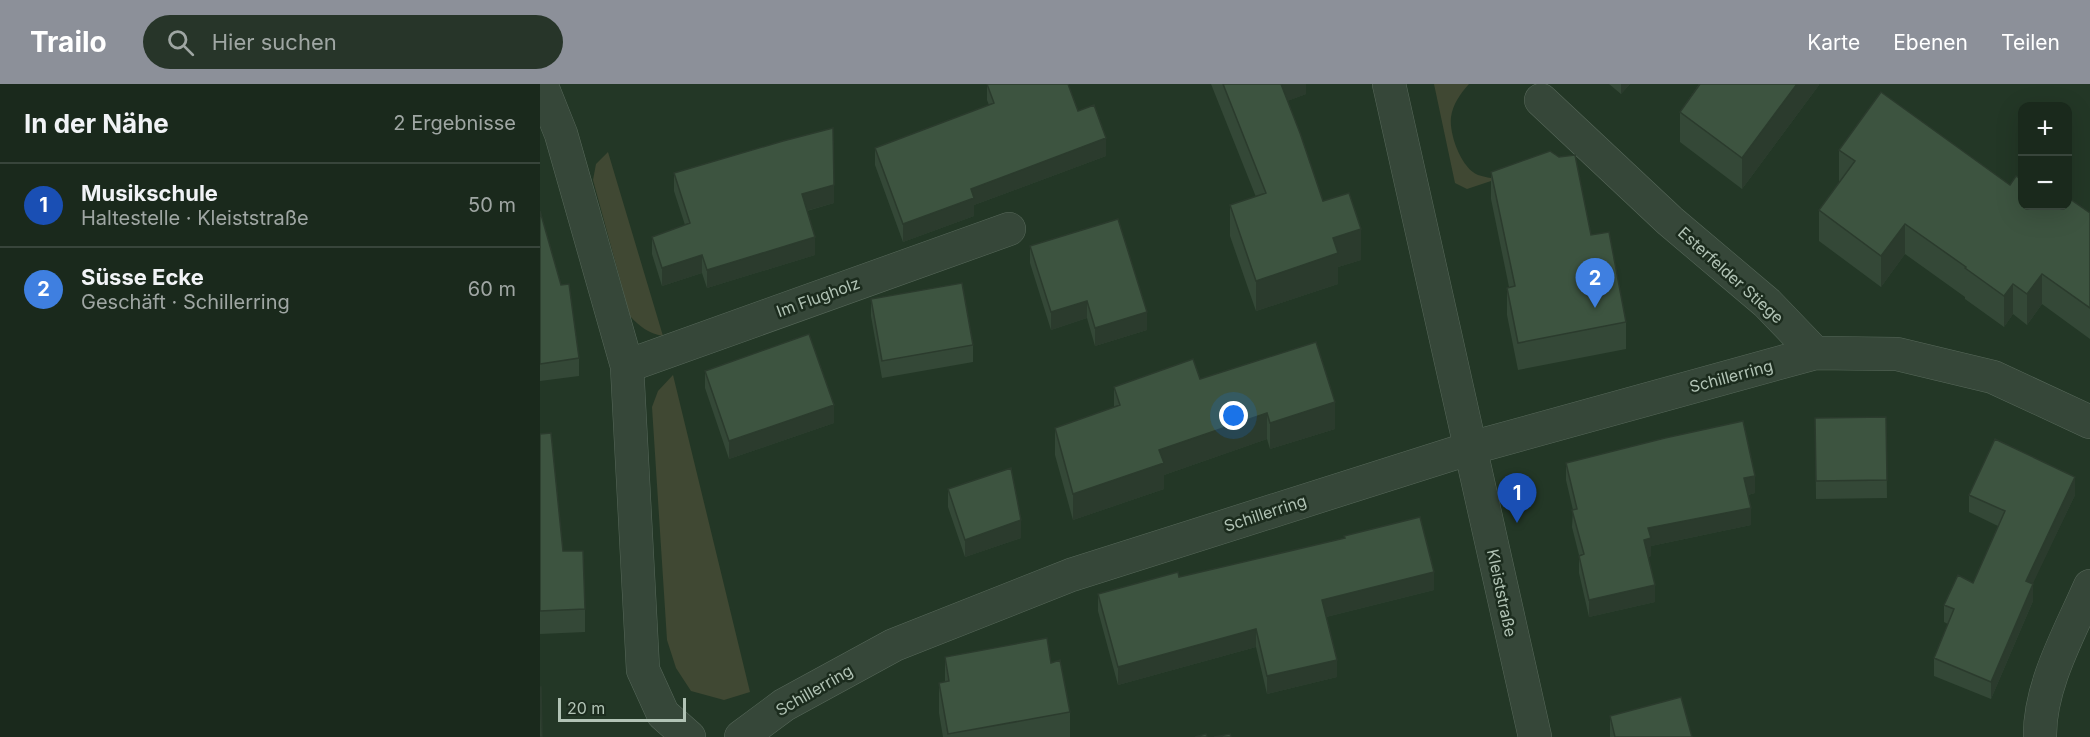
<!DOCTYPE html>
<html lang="de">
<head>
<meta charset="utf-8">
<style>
  body { margin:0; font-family:Inter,sans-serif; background:#273529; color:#f1f3f6 }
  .controls { position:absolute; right:18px; top:18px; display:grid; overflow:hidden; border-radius:12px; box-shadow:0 6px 24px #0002 }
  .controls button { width:54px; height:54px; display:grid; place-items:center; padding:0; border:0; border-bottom:2px solid #38453b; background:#1a291c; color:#f1f3f6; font:30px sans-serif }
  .scale { position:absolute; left:18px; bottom:15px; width:128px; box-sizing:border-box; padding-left:6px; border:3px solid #b1c3b5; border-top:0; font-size:16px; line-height:21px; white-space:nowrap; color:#b1c3b5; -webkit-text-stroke:4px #1c2c1e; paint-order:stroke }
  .you { position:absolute; left:694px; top:332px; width:21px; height:21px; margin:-15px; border:4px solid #fff; border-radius:50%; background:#1a73e8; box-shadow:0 0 0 9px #1a73e833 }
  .badge { display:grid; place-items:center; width:39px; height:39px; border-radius:50%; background:#8c9099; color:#fff; font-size:20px; font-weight:700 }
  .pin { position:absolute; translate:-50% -50px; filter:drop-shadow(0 2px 3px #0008) }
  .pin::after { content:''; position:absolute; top:32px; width:21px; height:18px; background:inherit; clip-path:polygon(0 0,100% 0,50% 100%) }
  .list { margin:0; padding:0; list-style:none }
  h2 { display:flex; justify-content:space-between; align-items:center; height:78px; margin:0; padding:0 24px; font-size:26px }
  h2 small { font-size:20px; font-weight:400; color:#9fa6a3 }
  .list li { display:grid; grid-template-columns:39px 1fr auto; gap:18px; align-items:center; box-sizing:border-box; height:84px; padding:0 24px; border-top:2px solid #38453b }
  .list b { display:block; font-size:22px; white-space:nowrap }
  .list p { margin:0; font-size:20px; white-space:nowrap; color:#9fa6a3 }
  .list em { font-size:20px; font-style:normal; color:#9fa6a3 }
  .icon { flex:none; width:33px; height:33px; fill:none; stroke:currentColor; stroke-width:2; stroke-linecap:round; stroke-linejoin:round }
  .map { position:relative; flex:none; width:1550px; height:653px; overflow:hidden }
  header { display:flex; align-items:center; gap:36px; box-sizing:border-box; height:84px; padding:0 30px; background:#8c9099; color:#fff }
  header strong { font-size:28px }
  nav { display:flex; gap:33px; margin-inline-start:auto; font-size:21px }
  .search { width:420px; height:54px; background:#273529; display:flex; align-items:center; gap:15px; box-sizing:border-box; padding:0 21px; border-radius:33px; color:#9fa6a3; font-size:22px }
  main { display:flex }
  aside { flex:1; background:#1a291c }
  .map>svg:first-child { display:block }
  .green { fill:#404833 }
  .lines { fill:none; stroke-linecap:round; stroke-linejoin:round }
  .minor-casing { stroke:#57685a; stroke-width:34 }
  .minor { stroke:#364739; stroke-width:33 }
  .wall { fill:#344837 }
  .shaded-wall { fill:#2b3b2d }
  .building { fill:#3d5440; stroke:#2b3b2d; stroke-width:1.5 }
  .labels { text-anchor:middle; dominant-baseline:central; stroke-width:5; stroke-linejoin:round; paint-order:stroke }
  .street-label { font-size:16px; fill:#b1c3b5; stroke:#1c2c1e }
</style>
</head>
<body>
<header>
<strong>Trailo</strong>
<div class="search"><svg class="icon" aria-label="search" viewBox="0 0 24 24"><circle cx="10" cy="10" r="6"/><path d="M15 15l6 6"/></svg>Hier suchen</div>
<nav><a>Karte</a><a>Ebenen</a><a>Teilen</a></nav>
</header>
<main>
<aside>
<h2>In der Nähe<small>2 Ergebnisse</small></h2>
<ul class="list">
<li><span class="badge" style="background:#1a4fb4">1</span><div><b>Musikschule</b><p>Haltestelle · Kleiststraße</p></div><em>50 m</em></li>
<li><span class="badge" style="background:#3f7fe0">2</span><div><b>Süsse Ecke</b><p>Geschäft · Schillerring</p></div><em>60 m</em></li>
</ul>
</aside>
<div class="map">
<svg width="1550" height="653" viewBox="0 0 1550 653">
  <rect width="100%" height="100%" fill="#233726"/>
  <!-- green -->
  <path class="green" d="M894,0H929C920,10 913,20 911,33C909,50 921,84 938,91C944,93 951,94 957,95L927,105L915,99Z
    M68,68L123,252C108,249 100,243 90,232L53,96L56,80Z
    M133,291L210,608L184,616L151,607L136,584L127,556L112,323L118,307Z"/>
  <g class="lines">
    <!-- minor casing -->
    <g class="minor-casing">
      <path id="minor" d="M1,0L21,50L87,282L103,586L123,630L149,653
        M849,0L995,653
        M1001,16L1130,137L1227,219L1275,269L1357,270L1453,293L1550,338
        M87,282L469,145
        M201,653L244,621L354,561L531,491L931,364L1275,269
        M1500,653C1499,602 1530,548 1550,502"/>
    </g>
    <!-- minor -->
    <use href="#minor" class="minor"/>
  </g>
  <!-- wall -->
  <path class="wall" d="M447,0H528L538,27L566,72L434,121V132L363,158L335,81V64L449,21L447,16Z
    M671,0H766V10L747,17L783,117L821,176L798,183V200L716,227L690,152V121L716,113Z
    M1069,0H1090L1081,10Z
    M1159,0H1279V1L1202,105L1140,58V28Z
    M1299,66L1482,122L1550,129V255L1502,220L1487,241L1473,230L1464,243L1425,215V213L1365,170L1341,203L1279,157V126L1300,97H1299Z
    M1019,73L1086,238V265L978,286L967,231V204L969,203L951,115V88Z
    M134,89L294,119L267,127L275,171L167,204L162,189L122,202L112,170V153L145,141L134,107Z
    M0,127L39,274V292L0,297Z
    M490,162L607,246L555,262L547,234L511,246L490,179Z
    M331,215L433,261V278L342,294L331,232Z
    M165,287L294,339L189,375L165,304Z
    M660,295L795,345L730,365L727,355L624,391V405L533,436L515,371V344L574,324V303Z
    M1346,333L1347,414L1276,415L1275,334Z
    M0,350L23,467L45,525V548L0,550Z
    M1026,379L1215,409L1208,411L1211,441L1111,462V472L1108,473L1115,518L1049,533L1039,489V471L1032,443L1033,426L1026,396Z
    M408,405L481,454L425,473L408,423Z
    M1429,411H1535L1492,500L1493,517L1451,615L1394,592V574L1408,540L1404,538V521L1433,499L1458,442L1429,428Z
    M639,493L894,506L786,533L797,593L727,610L716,563L578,601L558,527V510Z
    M405,573L511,579L530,628V653H403L399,629V599L405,598Z
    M1070,632L1152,653H1070Z"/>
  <!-- shaded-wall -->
  <path class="shaded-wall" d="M737,0H766V10L737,21Z
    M1081,0H1090L1081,10Z
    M1257,0H1279V1L1202,105V74Z
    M566,54V72L434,121V132L363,158V140L431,105Z
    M294,101V119L262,128V110Z
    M1365,140V170L1341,203V172Z
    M821,145V176L798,183V200L716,227V197L793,154Z
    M275,153V171L167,204V186Z
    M162,171V189L122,202V184Z
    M1502,190V220L1487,241V210Z
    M1473,200V230L1464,243V212Z
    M547,217V234L511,246V228Z
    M607,228V246L555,262V244Z
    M795,318V345L730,365V339Z
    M294,321V339L189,375V357Z
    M727,329V355L624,391V405L533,436V410L619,366Z
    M1215,392V409L1204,412V394Z
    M1535,393V411L1486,514V497Z
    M1211,424V441L1111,462V472L1104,474V456L1108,444Z
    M481,436V454L425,473V456Z
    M894,488V506L782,534V516Z
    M1493,500V517L1451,615V598Z
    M1115,501V518L1049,533V516Z
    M716,545V563L578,601V583Z
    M797,576V593L727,610V592Z"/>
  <!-- building -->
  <path class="building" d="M447,0H528L538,27L554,21L566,54L431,105L434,114L363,140L335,64L454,19Z
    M683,0H741L760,49L783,117L809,109L821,145L793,154L798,169L716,197L690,121L726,109Z
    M1160,0H1257L1202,74L1140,28Z
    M1341,8L1470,101L1476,92L1482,96V122H1527V113L1550,129V224L1502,190L1487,210L1473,200L1464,212L1425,184L1426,183L1365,140L1341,172L1279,126L1315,77L1299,66Z
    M293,44L294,101L262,110L275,153L167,186L162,171L122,184L112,153L150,139L134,89L243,57Z
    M1010,67L1019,73L1035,71L1051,151L1069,148L1086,238L978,259L967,204L975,202L951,88Z
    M0,127L21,201L29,200L39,274L0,280Z
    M578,135L607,228L555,244L547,217L511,228L490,162Z
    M422,199L433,261L342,277L331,215Z
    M269,250L294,321L189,357L165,287Z
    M776,258L795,318L730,339L727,329L619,366L624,379L533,410L515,344L580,321L574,303L653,275L660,295Z
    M1346,333L1347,396L1276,397L1275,334Z
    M1203,337L1215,392L1204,394L1211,424L1108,444L1111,454L1104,456L1115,501L1049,516L1039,472L1044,470L1032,426L1037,425L1026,379L1125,354Z
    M11,349L23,467H43L45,525L0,527V350Z
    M1455,355L1535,393L1486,497L1493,500L1451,598L1394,574L1414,525L1404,521L1418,491L1433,499L1465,427L1429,411Z
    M471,384L481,436L425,456L408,405Z
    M880,433L894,488L782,516L797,576L727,592L716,545L578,583L558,510L638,488L639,493L805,454L804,452Z
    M507,554L511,579L520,576L530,628L408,650L399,599L409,597L405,573Z
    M0,603H1L2,653H0Z
    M1141,613L1152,653H1075L1070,632Z
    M666,650L667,653H655Z
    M690,650L691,653H674Z"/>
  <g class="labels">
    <!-- street labels -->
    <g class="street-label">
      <text transform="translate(1191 191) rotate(42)">Esterfelder Stiege</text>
      <text transform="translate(278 213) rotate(-20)">Im Flugholz</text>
      <text transform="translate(1191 292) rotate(-15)">Schillerring</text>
      <text transform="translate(725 429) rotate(-18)">Schillerring</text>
      <text transform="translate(962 509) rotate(78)">Kleiststraße</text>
      <text transform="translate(274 606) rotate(-30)">Schillerring</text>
    </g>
  </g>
</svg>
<div class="controls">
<button>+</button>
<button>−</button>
</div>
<div class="scale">20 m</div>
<div class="you"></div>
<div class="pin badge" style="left:977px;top:439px;background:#1a4fb4">1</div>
<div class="pin badge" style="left:1055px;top:224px;background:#3f7fe0">2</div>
</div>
</main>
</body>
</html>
